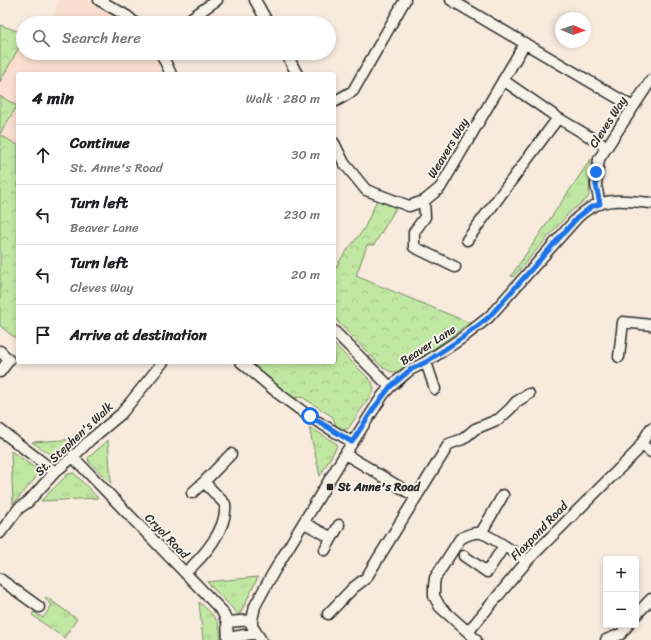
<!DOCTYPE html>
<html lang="en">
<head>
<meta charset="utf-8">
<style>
  body { margin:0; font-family:Sriracha,sans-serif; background:#f6f6f6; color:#202124 }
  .controls { position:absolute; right:12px; bottom:12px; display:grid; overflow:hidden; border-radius:4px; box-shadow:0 2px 6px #0003 }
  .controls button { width:36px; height:36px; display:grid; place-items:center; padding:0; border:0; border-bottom:1px solid #e0e0e0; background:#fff; color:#202124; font:20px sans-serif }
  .compass { position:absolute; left:555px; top:12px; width:36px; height:36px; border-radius:50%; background:#fff; box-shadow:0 2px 6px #0003; rotate:92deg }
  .stop { position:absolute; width:12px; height:12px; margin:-9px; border:3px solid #1a73e8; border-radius:50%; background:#fff }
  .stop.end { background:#1a73e8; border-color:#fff; box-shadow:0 1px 4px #0008 }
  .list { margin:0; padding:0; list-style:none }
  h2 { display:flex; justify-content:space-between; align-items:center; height:52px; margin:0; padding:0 16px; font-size:17px }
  h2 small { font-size:13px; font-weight:400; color:#757577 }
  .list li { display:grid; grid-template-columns:26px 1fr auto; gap:12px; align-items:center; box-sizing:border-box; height:60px; padding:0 16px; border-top:1px solid #e0e0e0 }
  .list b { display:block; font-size:15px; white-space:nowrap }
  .list p { margin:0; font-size:13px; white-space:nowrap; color:#757577 }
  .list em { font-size:13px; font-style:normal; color:#757577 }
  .icon { flex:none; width:22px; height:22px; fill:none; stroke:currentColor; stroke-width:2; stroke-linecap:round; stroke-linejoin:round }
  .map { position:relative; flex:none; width:651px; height:640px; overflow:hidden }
  .search { position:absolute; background:#fff; box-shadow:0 2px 6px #0003; left:16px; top:16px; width:320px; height:44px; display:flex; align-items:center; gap:10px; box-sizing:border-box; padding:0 14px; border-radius:22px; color:#757577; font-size:15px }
  .panel { position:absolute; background:#fff; box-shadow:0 2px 6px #0003; left:16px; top:72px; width:320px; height:292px; border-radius:4px }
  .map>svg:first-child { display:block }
  .built { fill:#fadfd0 }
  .grass { fill:url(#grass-tufts); stroke:#768a66 }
  .park { fill:url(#park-crowns); stroke:#768a66 }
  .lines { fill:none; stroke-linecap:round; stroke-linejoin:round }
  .minor-casing { stroke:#2b2b2b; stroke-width:13 }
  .minor { stroke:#f7f3e8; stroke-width:10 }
  .route { stroke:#1a73e8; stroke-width:5 }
  .poi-dot { fill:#2b2b2b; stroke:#f7f3e8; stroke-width:1.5 }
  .labels { text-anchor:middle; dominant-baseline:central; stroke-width:4; stroke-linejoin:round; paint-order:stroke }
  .street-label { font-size:12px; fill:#2b2b2b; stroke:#f7f3e8 }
  .poi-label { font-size:12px; font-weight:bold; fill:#2b2b2b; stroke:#f7f3e8; text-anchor:start }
</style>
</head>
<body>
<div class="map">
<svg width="651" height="640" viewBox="0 0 651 640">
  <defs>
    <pattern id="grass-tufts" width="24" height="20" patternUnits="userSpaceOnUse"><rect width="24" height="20" fill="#c1e8a2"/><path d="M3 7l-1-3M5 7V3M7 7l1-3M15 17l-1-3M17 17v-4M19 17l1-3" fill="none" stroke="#a6c78c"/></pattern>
    <pattern id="park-crowns" width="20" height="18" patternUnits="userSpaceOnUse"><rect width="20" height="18" fill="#c1e8a2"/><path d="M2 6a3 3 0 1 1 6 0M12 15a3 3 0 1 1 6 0" fill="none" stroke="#a6c78c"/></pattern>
  </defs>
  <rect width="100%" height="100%" fill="#f8eadd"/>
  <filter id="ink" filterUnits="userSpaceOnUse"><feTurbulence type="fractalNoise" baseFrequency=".025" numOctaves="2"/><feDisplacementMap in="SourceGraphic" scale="8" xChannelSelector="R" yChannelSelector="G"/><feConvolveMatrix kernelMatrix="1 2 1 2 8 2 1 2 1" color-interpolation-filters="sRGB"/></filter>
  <g filter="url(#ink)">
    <!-- built -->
    <path class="built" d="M60,0H91L129,23H50Z
      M0,25L23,33V53H155L161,72L160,74H18V340L0,326Z"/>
    <!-- grass -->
    <path class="grass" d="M591,159L589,195L587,199L570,212L513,277L511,276Z
      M309,427L337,444L336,448L320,476Z
      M80,439C54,460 59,460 32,442Z
      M108,440L111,483L89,462L88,458Z
      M11,451L35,468L37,474L34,480L13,504Z
      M74,473L98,498L41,501L68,474Z
      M258,577L240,614H238L207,582Z
      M46,597L77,619L64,638L32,615L34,612L43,618L52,605L45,599Z
      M199,602C212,614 222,621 220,640H203Z"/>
    <!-- park -->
    <path class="park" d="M0,25L23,33V40L0,82Z
      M0,96L17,106L0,134Z
      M0,135L18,145V340L0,326Z
      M377,200L396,208L374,245H367L356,276L470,323C457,332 405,371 394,372C389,372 386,369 382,367L334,318V270L345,253L364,229Z
      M334,344L372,382L374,390L348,429H342L336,426L333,417L302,397L293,398L247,362H334Z"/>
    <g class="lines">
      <!-- minor casing -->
      <g class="minor-casing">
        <path id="minor" d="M99,0L127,16L135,23
          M255,0L268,23
          M451,0L633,107
          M184,23L217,0
          M161,53L171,74
          M286,53L297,74
          M503,80L558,118L607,147
          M334,102L353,91L405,0
          M334,143L344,163L366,190L409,206L424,201L440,188L525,43
          M424,201L425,217L414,232V247L455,267
          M600,204L596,185L599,159L651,80
          M467,240L558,118
          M334,331L390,387
          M0,351L9,360L0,372
          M619,357L623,322L651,325
          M241,362L279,394L310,417L352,442
          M426,362L435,389
          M0,430L55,472
          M641,444L651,452
          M345,454L372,470
          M73,457L222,611L227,622L228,640
          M378,474L416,497
          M192,493L204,482
          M304,523L332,538
          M0,533L19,508L28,502L55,472L73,457L90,440L121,414L163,362
          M481,533L503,495
          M325,550L339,525
          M464,556L487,572L504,546
          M185,573C203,557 228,529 225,504L204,482L231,454
          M0,579L39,607
          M328,614L353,588L366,578L449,444L463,439L475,429L499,419L510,409L516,402L529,394
          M636,615L651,599
          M227,622L252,620
          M468,632L440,607L434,596V586L435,578L460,539C466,535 475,532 481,533C490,535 518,555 527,561
          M228,638L256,633
          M261,640L252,626V620L255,606L273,573L345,454L383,395L390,387L410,370L426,362L462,338L489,317L577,218C581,214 585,211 590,208C607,197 632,201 651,203
          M476,640L468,632L527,561L637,451L651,428
          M606,640L621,634L628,625"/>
      </g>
      <!-- minor -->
      <use href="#minor" class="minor"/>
    </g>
  </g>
  <g class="lines" filter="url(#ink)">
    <!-- route -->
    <path class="route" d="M310,416L352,442L374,408L390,387L410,370L426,362L462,338L489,317L577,218L591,207L600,204L596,185V172"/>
  </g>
  <!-- markers -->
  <rect class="poi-dot" x="326" y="483" width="8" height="8" rx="2"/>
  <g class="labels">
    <!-- street labels -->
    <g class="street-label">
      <text transform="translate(608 122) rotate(-57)">Cleves Way</text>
      <text transform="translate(448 148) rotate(-59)">Weavers Way</text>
      <text transform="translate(428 345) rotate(-33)">Beaver Lane</text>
      <text transform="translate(74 439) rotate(-43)">St. Stephen's Walk</text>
      <text transform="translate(539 531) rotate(-46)">Flaxpond Road</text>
      <text transform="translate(167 536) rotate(46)">Cryol Road</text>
    </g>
    <!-- poi labels -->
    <g class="poi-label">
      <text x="338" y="487">St Anne's Road</text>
    </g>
  </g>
</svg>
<div class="controls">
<button>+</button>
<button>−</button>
</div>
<svg class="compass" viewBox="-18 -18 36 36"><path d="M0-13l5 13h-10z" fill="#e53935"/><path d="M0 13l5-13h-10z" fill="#757577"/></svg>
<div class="stop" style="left:310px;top:416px"></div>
<div class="stop end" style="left:596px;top:172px"></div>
<div class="search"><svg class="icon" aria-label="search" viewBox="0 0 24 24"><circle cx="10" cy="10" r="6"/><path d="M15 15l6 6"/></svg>Search here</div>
<section class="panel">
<h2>4 min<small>Walk · 280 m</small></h2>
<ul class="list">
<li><svg class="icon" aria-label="ahead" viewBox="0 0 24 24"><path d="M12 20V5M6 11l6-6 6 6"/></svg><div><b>Continue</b><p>St. Anne's Road</p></div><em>30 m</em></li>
<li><svg class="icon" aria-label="left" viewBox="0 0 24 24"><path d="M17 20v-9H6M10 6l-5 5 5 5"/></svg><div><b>Turn left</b><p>Beaver Lane</p></div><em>230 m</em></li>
<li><svg class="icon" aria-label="left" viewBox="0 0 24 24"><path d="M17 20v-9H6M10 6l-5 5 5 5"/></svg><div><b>Turn left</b><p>Cleves Way</p></div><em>20 m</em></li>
<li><svg class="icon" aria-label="arrive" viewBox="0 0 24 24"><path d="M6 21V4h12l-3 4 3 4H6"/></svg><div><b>Arrive at destination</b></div></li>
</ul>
</section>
</div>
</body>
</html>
